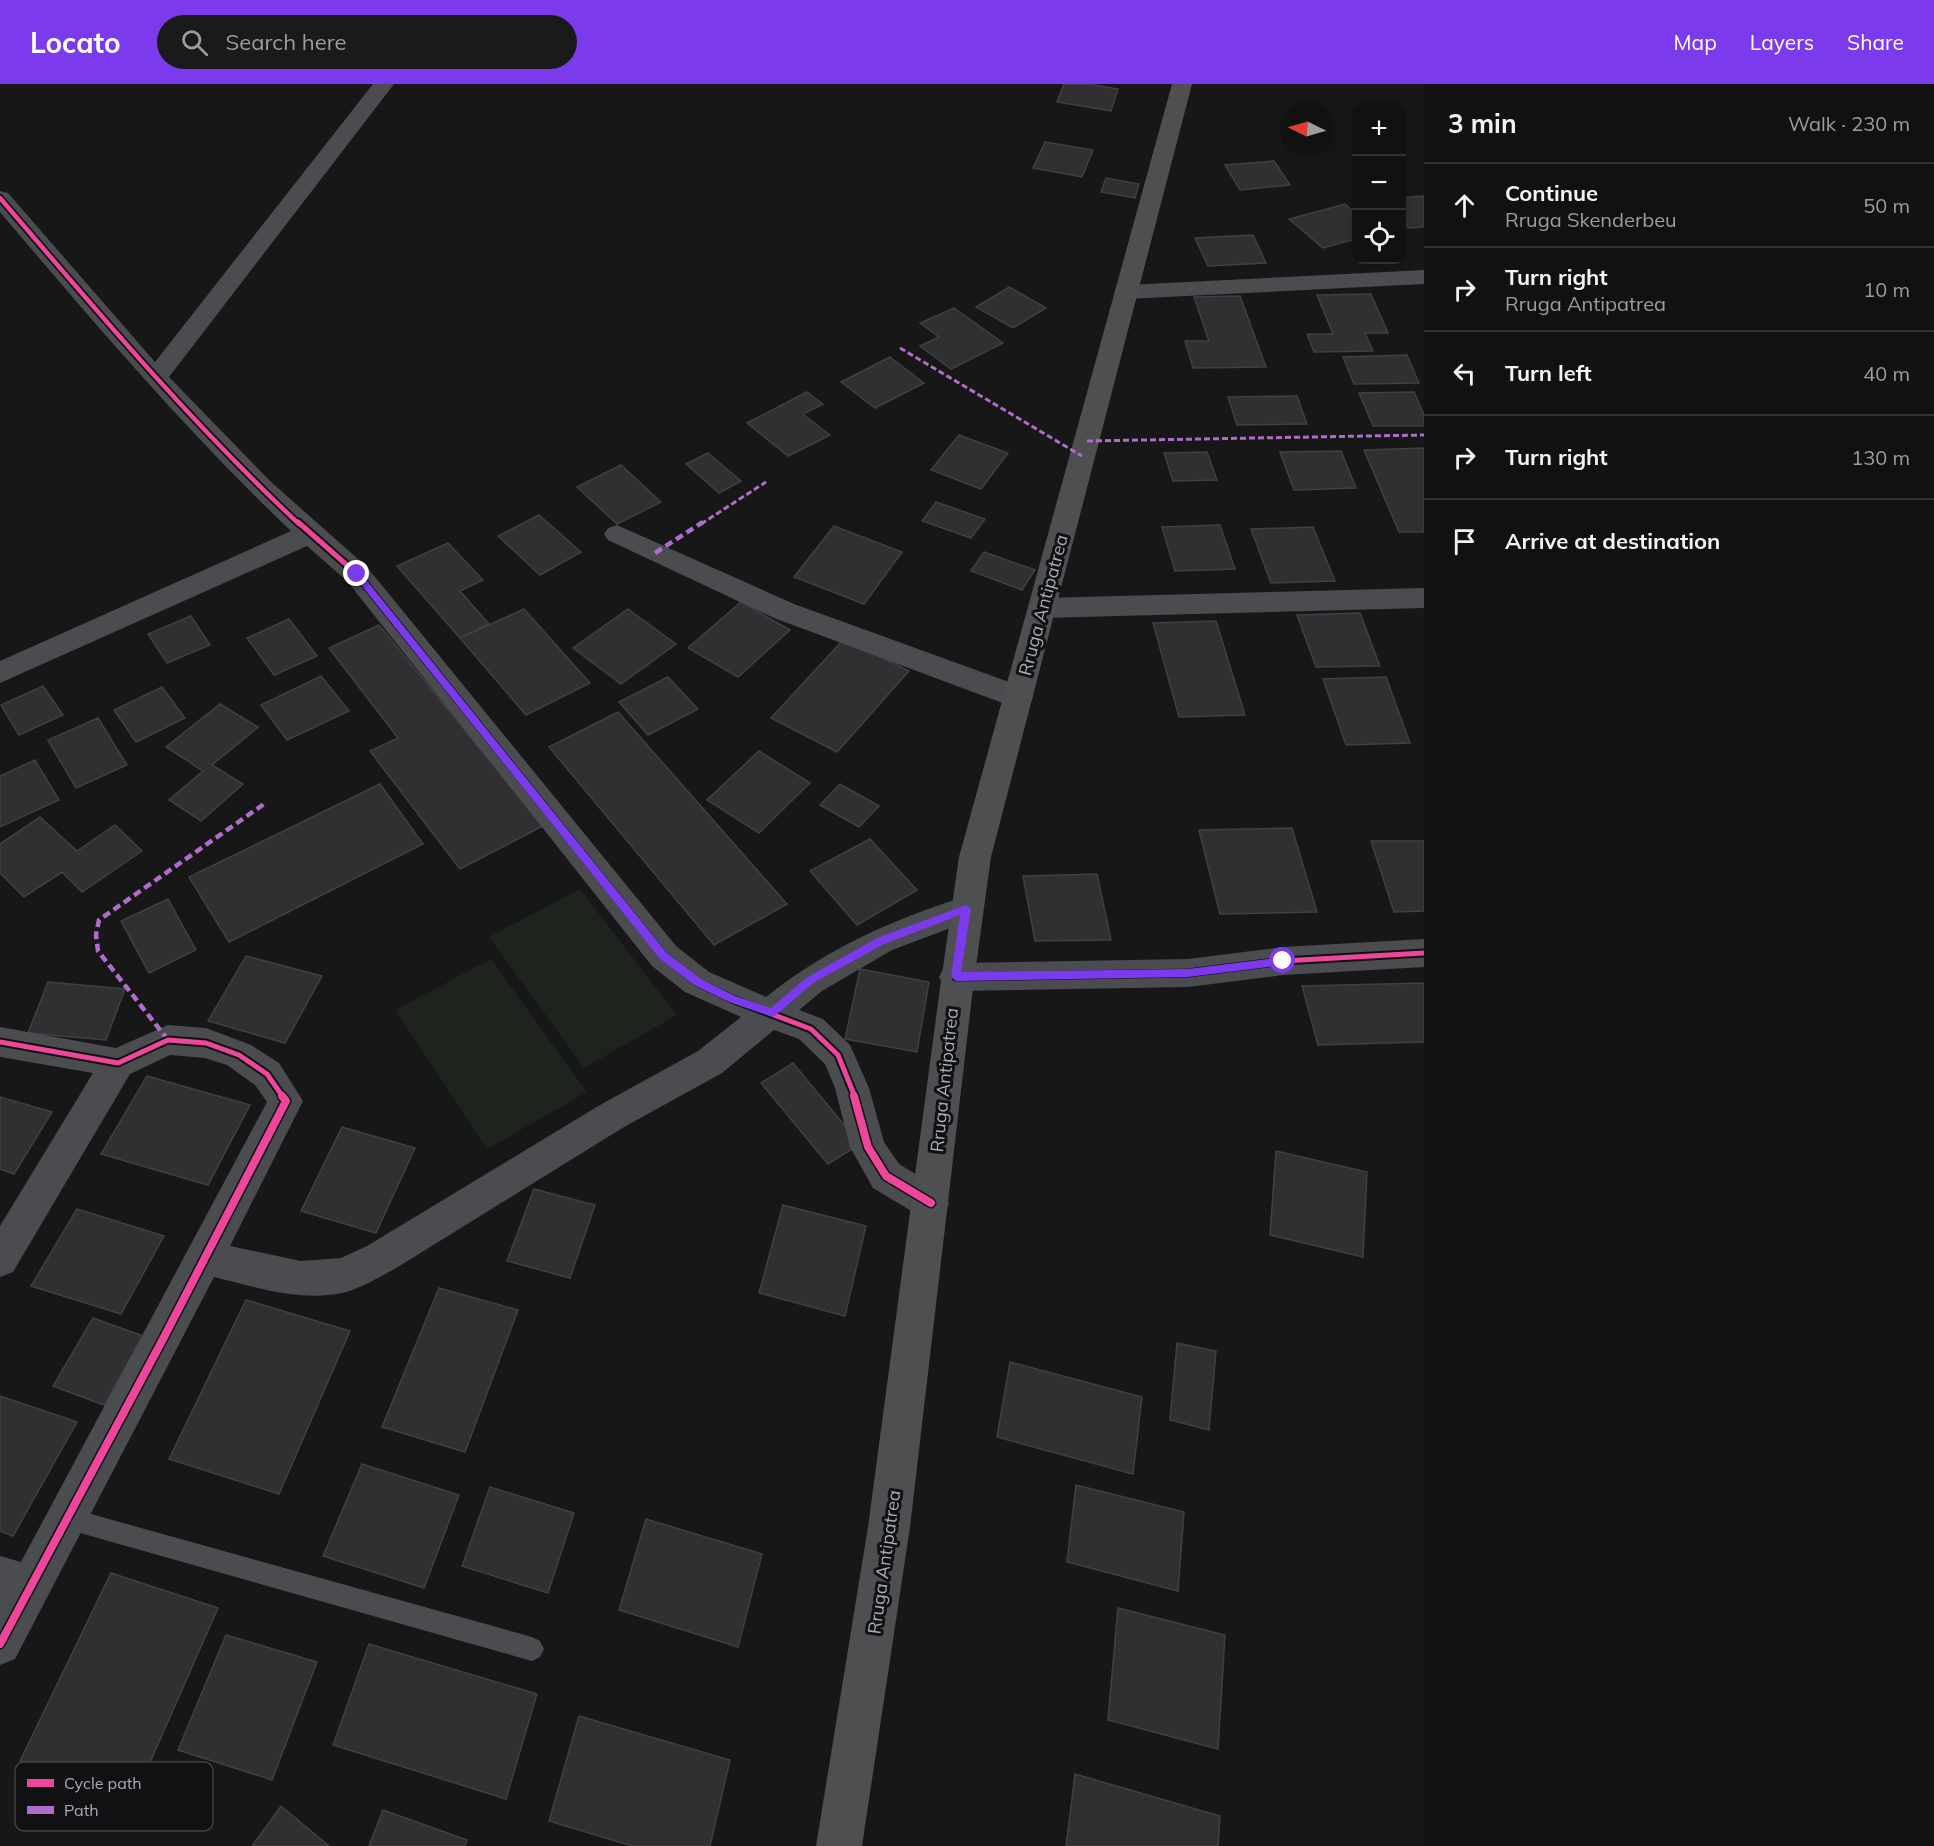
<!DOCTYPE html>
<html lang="en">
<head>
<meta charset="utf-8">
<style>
  body { margin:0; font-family:Mulish,sans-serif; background:#1a1a1a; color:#f1f3f6 }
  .controls { position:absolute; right:18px; top:18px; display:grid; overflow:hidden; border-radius:12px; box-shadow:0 3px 9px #0003 }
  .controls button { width:54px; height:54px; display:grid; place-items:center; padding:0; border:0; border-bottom:2px solid #303131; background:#111; color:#f1f3f6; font:30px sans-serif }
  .compass { position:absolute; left:1280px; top:18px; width:54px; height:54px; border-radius:50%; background:#111; box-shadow:0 3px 9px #0003; rotate:275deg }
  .stop { position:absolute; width:18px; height:18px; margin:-14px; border:4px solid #7c3aed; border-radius:50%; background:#fff }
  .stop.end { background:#7c3aed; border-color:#fff; box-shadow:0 2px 6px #0008 }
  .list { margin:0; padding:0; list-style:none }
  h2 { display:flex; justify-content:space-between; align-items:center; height:78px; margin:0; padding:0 24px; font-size:26px }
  h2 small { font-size:20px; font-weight:400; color:#9c9d9f }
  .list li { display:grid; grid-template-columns:39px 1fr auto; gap:18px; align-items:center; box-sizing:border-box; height:84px; padding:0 24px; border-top:2px solid #303131 }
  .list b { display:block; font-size:22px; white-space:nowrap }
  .list p { margin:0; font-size:20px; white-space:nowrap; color:#9c9d9f }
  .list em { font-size:20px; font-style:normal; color:#9c9d9f }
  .icon { flex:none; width:33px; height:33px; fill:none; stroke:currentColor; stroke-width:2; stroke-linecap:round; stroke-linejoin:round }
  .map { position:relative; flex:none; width:1424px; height:1762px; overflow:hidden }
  header { display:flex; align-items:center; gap:36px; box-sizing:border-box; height:84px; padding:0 30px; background:#7c3aed; color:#fff }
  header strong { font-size:28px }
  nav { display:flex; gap:33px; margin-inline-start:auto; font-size:21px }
  .search { width:420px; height:54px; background:#1a1a1a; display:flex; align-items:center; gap:15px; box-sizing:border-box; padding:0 21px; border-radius:33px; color:#9c9d9f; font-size:22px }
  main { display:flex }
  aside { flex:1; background:#111 }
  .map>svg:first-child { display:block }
  .green { fill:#1c241d }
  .building { fill:#2f3031; stroke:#3f4043; stroke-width:1.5 }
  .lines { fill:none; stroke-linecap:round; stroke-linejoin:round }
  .service { fill:#4a4c50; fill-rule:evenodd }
  .minor { fill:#4a4c50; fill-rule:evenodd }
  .primary { fill:#4d4f51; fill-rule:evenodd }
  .quiet-far1 { stroke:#b06ccc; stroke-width:3; stroke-dasharray:6 3; stroke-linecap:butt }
  .quiet { stroke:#b06ccc; stroke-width:4.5; stroke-dasharray:8 4.5; stroke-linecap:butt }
  .cycleway-far2-casing { stroke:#111113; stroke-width:8 }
  .cycleway-far1-casing { stroke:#111113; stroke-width:9 }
  .cycleway-casing { stroke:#111113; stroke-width:11 }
  .cycleway-far2 { stroke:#ed469a; stroke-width:4.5 }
  .cycleway-far1 { stroke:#ed469a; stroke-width:5 }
  .cycleway { stroke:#ed469a; stroke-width:8 }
  .route { fill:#7c3aed }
  .labels { text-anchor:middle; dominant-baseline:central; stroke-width:6; stroke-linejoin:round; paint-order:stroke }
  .street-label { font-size:18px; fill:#a6aeb9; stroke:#111113 }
  .key { fill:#111113; stroke:#3e4045; stroke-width:1.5 }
  .key-label { font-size:16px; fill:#a6aeb9 }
</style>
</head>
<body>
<header>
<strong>Locato</strong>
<div class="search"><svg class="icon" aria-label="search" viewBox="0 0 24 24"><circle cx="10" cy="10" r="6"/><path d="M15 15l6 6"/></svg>Search here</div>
<nav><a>Map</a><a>Layers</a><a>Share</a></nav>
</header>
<main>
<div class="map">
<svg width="1424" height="1762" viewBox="0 0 1424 1762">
  <rect width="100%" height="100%" fill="#171717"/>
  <!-- green -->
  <path class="green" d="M580,805L677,931L584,984L489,853Z
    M491,875L587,1008L487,1065L395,926Z"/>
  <!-- building -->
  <path class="building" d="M1064,0H1088L1118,5L1111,27L1057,18Z
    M1045,58L1093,66L1082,93L1033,84Z
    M1274,77L1290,101L1240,106L1225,81Z
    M1106,94L1139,100L1135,114L1101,108Z
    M1424,112V143L1408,144L1402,133V114Z
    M1345,120L1356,130V155L1323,164L1289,135Z
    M1253,151L1266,179L1208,182L1195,154Z
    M1009,203L1046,224L1013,244L976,223Z
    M1371,210L1388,249H1365L1373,267L1314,268L1307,250H1333L1317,211Z
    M1240,212L1266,283L1193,284L1185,257H1209L1194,213Z
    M954,224L1003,259L951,285L920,262L939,253L920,239Z
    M1407,271L1419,299L1354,300L1343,273Z
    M890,273L924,299L875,324L841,298Z
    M807,308L823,320L803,330L830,351L788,372L747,339Z
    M1414,308L1424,331V342H1373L1359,309Z
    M1297,312L1307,340L1237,341L1228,313Z
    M959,351L1008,369L981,405L931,386Z
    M1424,364V448H1399L1364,366Z
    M1341,367L1356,404L1294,406L1280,368Z
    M1207,368L1217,396L1173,397L1164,369Z
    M708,369L741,397L719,409L686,380Z
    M621,381L661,418L617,440L577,403Z
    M936,418L985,435L971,454L922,437Z
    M539,431L581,468L540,491L498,452Z
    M1220,441L1235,485L1175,487L1162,443Z
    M834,442L902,468L864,520L794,493Z
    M1313,443L1335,497L1271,499L1251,445Z
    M448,459L483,496L460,507L489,540L460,554L397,482Z
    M984,468L1035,486L1022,506L971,487Z
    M741,518L790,546L738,593L688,564Z
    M524,525L590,599L526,631L460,554Z
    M628,525L676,560L621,600L573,564Z
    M1360,529L1380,582L1316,583L1297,531Z
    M191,532L210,561L167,579L148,550Z
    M289,535L317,572L274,591L247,554Z
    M1216,537L1245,631L1179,633L1153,539Z
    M379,541L543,742L460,785L370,667L398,654L329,564Z
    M844,555L909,587L837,668L771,634Z
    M321,592L349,627L287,656L261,621Z
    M668,593L698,625L648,651L619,618Z
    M1386,593L1410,659L1346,661L1323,595Z
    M43,602L63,631L19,651L1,621Z
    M162,603L185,634L136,658L114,626Z
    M220,620L258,643L212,681L243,700L201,737L169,716L203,687L166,663Z
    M618,628L787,820L714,861L549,663Z
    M98,634L127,681L76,704L48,656Z
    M759,667L810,699L759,749L707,716Z
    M35,676L59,716L0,743V692Z
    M380,700L423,760L229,858L189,793Z
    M840,700L879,722L859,743L820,721Z
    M40,733L77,767L115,741L142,767L82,808L62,788L24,813L0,789V760Z
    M1292,744L1317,828L1220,830L1199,746Z
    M870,755L917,806L857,841L810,787Z
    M1371,757H1424V827L1394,828Z
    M1097,790L1111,856L1035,857L1023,792Z
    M168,815L196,866L149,889L121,837Z
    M246,872L322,892L285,959L208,937Z
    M860,885L929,898L917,968L845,955Z
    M48,898L125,905L106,956L28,949Z
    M1424,899V958L1318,961L1302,902Z
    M793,979L860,1060L828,1080L761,999Z
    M147,992L250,1021L208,1101L101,1070Z
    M0,1013L52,1028L14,1090L0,1085Z
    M342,1043L415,1064L376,1149L301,1127Z
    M1276,1067L1367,1088L1363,1173L1270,1151Z
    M534,1105L595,1121L570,1194L507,1177Z
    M783,1121L866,1142L845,1232L759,1209Z
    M77,1125L164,1152L121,1230L31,1202Z
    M439,1204L518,1226L465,1368L382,1343Z
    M246,1216L350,1247L279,1410L169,1375Z
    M93,1234L143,1252L104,1321L53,1302Z
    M1177,1259L1216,1267L1209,1346L1170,1336Z
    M1010,1278L1142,1313L1133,1390L997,1353Z
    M0,1312L77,1338L13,1452L0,1447Z
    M362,1380L459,1411L424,1504L323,1472Z
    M1076,1401L1184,1428L1178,1507L1067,1478Z
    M490,1403L574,1429L548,1509L462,1482Z
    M646,1435L762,1470L738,1563L619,1526Z
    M111,1489L218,1524L133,1717L20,1677Z
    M1118,1524L1225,1551L1218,1665L1108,1636Z
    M226,1551L317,1578L272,1696L178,1666Z
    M369,1560L537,1610L506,1715L333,1661Z
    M579,1632L730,1676L710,1762H632L549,1737Z
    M1075,1690L1220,1732L1218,1762H1066Z
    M281,1722L329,1762H252Z
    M383,1726L467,1756L465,1762H369Z"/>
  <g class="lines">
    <!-- service -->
    <path class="service" d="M66,1423L532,1553L540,1557L544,1565L540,1573L532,1577L66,1445L58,1442L55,1434L58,1426Z"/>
    <!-- minor -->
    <path class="minor" d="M373,0H394L169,293L270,397L367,483L676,862L709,888L766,913C829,863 890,837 966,812L977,816L982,825L977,834L892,866L822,907L799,926L823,935L850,961L869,1004L884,1058L899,1080L944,1107L949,1119L944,1131L931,1136L918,1131L873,1104L850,1063L835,1004L825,980L799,955L774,946L722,989L624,1043L393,1186C377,1194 360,1205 342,1209C299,1218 256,1203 214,1193L15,1575L0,1581V1472L21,1478L267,1018L255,1001L227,981L205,974L170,971L130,990L13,1188L0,1193V1142L93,989L0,973V943L116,964L168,941L206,944L251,961L279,979L303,1017L230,1162L301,1177L341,1174L367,1162L600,1021L698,967L741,933L685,908L652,882L347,497L307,462L0,599V577L291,447C186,347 94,239 0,128V107L8,109L155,278Z
      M1424,186V200L1126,215L1118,213L1114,208L1118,203L1126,201Z
      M617,441L794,520L1028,605L1033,613L1028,621L1018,624L1008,621L774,534L608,456L604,450L608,444Z
      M1424,504V524L1042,534L1032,531L1028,524L1032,517L1042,514Z
      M1424,855V883L1283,891L1188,903L956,907L944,903L939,893L944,883L956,879L1188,875L1283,863Z"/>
    <!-- primary -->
    <path class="primary" d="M1172,0H1192L991,773L973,904L910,1443L862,1762H816L868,1443L940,904L959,773Z"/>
    <!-- quiet-far1 -->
    <path class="quiet-far1" d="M900,264L1082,372
      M1087,357L1424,351
      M701,440L766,398"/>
    <!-- quiet -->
    <path class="quiet" d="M655,469L703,438
      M168,956L98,867L96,851L99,836L264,720"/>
    <!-- cycleway-far2 casing -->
    <g class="cycleway-far2-casing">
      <path id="cycleway-far2" d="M0,114C96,226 191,339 299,440"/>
    </g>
    <!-- cycleway-far1 casing -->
    <g class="cycleway-far1-casing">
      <path id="cycleway-far1" d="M298,438L357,490L664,872L697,898L732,915L811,945L838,971L855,1013
        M956,893L1188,889L1283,877L1424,869
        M0,958L118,979L168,956L206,959L239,971L267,990L283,1013"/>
    </g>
    <!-- cycleway casing -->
    <g class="cycleway-casing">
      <path id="cycleway" d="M854,1012L868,1063L886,1092L931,1119
        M0,1560L163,1255L286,1017L282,1012"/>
    </g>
    <!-- cycleway-far2 -->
    <use href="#cycleway-far2" class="cycleway-far2"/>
    <!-- cycleway-far1 -->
    <use href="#cycleway-far1" class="cycleway-far1"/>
    <!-- cycleway -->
    <use href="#cycleway" class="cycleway"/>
  </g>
  <!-- route -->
  <path class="route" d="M354,488H360L667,869L701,895L735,912L771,924L806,894L877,854L966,821L971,825L961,888L1188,885L1283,873L1288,877L1283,881L1188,893L956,897L951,893L960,831L884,860L813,899L776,931L773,933L729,918L694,901L660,875L354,492Z"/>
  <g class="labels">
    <!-- street labels -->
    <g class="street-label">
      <text transform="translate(1043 521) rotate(-75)">Rruga Antipatrea</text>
      <text transform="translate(944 996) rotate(-84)">Rruga Antipatrea</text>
      <text transform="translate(884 1478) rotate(-82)">Rruga Antipatrea</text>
    </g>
  </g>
  <!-- legend -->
  <rect x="15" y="1678" width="198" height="69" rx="9" class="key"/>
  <rect x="27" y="1695" width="27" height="8" fill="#ed469a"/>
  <rect x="27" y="1722" width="27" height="8" fill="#b06ccc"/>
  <g class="key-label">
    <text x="64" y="1705">Cycle path</text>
    <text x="64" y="1732">Path</text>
  </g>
</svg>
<div class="controls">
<button>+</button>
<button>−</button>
<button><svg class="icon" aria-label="locate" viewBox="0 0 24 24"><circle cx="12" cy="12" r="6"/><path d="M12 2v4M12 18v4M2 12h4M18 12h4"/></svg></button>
</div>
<svg class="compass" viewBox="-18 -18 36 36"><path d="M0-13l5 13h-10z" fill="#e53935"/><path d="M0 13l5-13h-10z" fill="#9c9d9f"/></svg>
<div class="stop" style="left:1283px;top:877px"></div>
<div class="stop end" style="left:357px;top:490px"></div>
</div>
<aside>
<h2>3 min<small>Walk · 230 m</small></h2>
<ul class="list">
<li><svg class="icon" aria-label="ahead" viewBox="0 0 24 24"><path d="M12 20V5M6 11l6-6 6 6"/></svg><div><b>Continue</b><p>Rruga Skenderbeu</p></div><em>50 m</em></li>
<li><svg class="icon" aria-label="right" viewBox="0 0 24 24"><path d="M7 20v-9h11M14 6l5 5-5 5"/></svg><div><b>Turn right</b><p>Rruga Antipatrea</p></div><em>10 m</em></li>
<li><svg class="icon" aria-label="left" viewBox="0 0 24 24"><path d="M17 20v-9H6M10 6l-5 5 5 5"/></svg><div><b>Turn left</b></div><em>40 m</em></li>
<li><svg class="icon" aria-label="right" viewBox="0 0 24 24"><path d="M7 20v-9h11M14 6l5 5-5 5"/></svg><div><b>Turn right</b></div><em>130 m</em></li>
<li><svg class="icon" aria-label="arrive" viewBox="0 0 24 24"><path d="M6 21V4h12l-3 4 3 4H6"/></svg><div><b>Arrive at destination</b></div></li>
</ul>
</aside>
</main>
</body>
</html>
